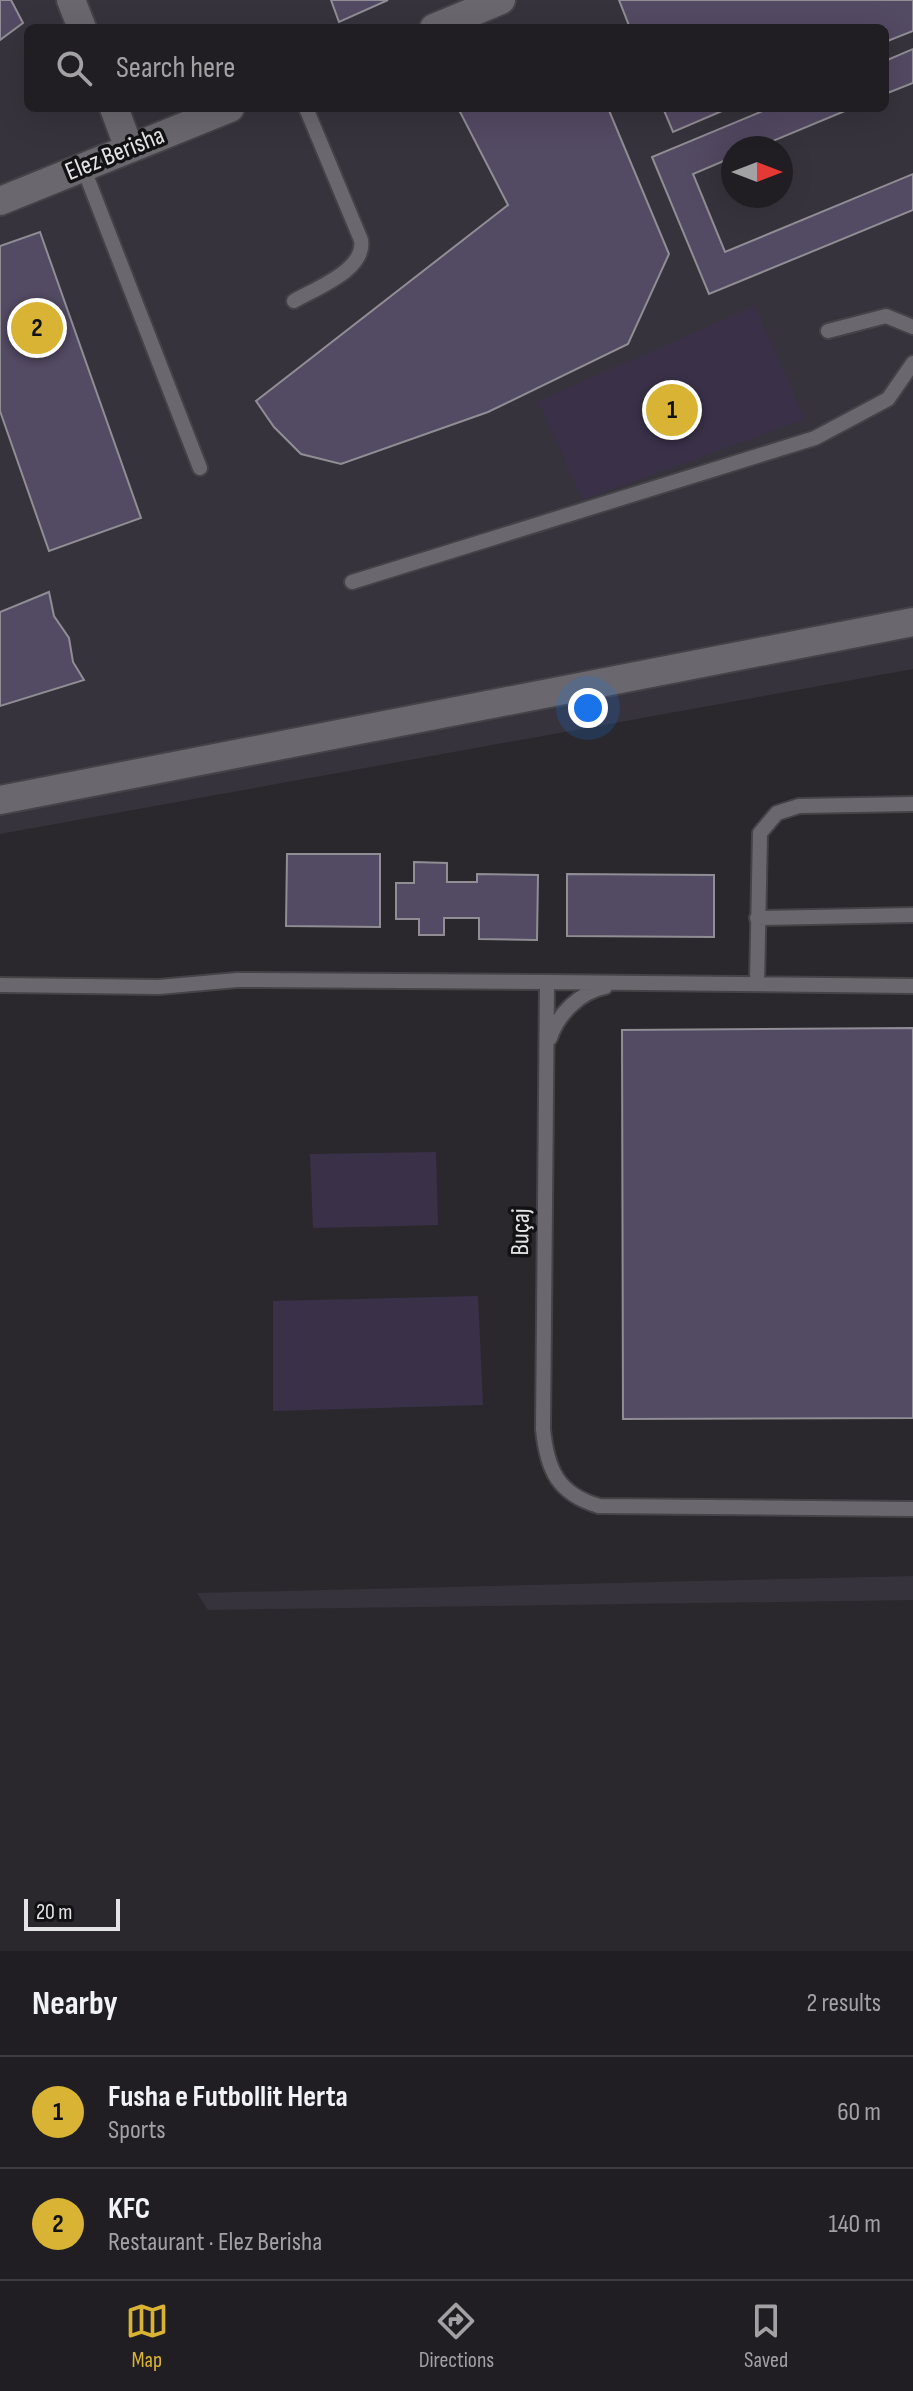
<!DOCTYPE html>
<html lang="en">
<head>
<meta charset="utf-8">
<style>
  body { margin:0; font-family:"Sofia Sans Condensed",sans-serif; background:#28272a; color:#f1f3f6 }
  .compass { position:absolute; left:721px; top:136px; width:72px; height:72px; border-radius:50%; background:#201e22; box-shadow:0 8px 32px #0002; rotate:90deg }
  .scale { position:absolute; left:24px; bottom:20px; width:96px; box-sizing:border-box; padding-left:8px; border:4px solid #e4e3e6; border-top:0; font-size:22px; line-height:28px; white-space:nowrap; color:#e4e3e6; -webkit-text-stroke:6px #121214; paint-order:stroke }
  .you { position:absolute; left:588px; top:708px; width:28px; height:28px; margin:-20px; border:6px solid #fff; border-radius:50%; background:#1a73e8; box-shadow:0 0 0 12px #1a73e833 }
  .badge { display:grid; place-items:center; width:52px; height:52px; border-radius:50%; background:#d9b334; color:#111; font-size:26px; font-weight:700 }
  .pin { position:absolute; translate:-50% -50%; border:4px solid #fff; box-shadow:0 2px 8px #0006 }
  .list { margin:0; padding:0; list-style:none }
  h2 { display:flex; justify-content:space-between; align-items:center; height:104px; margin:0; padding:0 32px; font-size:34px }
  h2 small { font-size:26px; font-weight:400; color:#a2a2a5 }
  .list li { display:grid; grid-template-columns:52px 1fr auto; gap:24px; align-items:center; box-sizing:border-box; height:112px; padding:0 32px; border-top:2px solid #3d3c40 }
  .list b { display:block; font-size:30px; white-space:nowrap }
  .list p { margin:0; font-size:26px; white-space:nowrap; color:#a2a2a5 }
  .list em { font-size:26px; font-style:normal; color:#a2a2a5 }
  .icon { flex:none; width:44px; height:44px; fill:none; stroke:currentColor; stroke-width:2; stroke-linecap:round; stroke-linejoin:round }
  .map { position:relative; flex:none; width:913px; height:1951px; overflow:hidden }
  .search { position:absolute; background:#201e22; box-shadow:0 8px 32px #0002; left:24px; right:24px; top:24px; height:88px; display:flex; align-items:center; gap:20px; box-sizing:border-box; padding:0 28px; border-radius:12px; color:#a2a2a5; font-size:30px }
  .sheet { height:328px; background:#201e22 }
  nav { display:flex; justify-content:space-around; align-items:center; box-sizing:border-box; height:112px; border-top:2px solid #3d3c40; background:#201e22; font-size:22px; color:#a2a2a5 }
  nav a { display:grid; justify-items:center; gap:4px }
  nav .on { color:#d9b334 }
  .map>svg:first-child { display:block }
  .built { fill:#36333c; fill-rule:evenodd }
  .green { fill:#3a3149 }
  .building { fill:#534a63; stroke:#908e94; stroke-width:2 }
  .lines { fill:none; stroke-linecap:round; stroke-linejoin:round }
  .service-casing { stroke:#454347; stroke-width:18 }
  .minor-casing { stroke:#454347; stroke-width:32 }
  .service { stroke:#6a686e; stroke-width:14 }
  .minor { stroke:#6a686e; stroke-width:28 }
  .labels { text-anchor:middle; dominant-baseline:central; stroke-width:7; stroke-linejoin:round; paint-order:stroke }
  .street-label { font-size:26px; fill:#e4e3e6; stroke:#121214 }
</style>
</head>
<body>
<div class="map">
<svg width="913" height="1951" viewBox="0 0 913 1951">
  <rect width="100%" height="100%" fill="#2a282d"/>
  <!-- built -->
  <path class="built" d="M0,0H913V669L0,834ZM28,28H885V108H28ZM733,148H781V196H733Z
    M913,1576V1600L208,1610L197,1593Z"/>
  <!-- green -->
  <path class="green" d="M755,306L805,419L583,500L538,401Z
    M436,1152L438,1225L313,1228L310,1154Z
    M478,1296L483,1405L273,1411V1301Z"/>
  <!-- building -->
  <path class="building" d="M0,0H11L23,23L0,40Z
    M331,0H388L339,22Z
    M619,0H913V31L885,42V28H630Z
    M913,49V83L885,94V61Z
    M458,108H608L669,254L628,344L488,412L341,464L301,454L274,427L256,401L508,205Z
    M663,108H729L673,132Z
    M770,108H852L756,148H733V157L693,174L725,252L913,174V210L709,294L652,157Z
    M40,232L141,518L49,551L0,411V246Z
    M49,592L54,616L69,638L73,662L84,680L0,706V612Z
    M287,854H380V927L286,926Z
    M414,862L447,863V882H477V874L538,875L537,940L479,939V918H444V935H419V919H396V883H414Z
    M567,874L714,875V937L567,936Z
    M913,1028V1418L623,1419L622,1030Z"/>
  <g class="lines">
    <!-- service casing -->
    <g class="service-casing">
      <path id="service" d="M83,167L200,468
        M294,301C316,288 366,270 361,240L306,108
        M828,331L886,316L913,327
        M352,582L815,438L888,399L913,363
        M757,918L913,915
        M757,984L760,833L777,813L799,806L913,804
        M0,985L159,987L237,980L547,982
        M913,986L547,982L543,1429C547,1470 558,1494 599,1506L913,1509
        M550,1038C558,1014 580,992 605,987"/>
    </g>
    <!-- minor casing -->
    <g class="minor-casing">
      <path id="minor" d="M71,0L82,28
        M434,28L501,0
        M114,108L129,148
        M0,201L230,108
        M0,800L913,622"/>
    </g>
    <!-- service -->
    <use href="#service" class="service"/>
    <!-- minor -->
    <use href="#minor" class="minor"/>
  </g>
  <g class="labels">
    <!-- street labels -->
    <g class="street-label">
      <text transform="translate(115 154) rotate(-22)">Elez Berisha</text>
      <text transform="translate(521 1232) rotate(-89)">Buçaj</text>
    </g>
  </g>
</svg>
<svg class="compass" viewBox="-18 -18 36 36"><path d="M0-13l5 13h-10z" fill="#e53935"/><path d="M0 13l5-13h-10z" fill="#a2a2a5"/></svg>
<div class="scale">20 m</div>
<div class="you"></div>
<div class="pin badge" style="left:672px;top:410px">1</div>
<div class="pin badge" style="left:37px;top:328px">2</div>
<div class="search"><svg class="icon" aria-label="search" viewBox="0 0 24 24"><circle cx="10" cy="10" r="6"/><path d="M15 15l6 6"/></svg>Search here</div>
</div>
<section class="sheet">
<h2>Nearby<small>2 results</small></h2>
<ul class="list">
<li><span class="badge">1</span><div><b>Fusha e Futbollit Herta</b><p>Sports</p></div><em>60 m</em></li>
<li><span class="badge">2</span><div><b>KFC</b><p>Restaurant · Elez Berisha</p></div><em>140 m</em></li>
</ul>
</section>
<nav>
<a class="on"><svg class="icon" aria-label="map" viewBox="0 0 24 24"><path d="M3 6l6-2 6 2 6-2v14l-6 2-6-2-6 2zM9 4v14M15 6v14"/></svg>Map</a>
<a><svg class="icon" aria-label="directions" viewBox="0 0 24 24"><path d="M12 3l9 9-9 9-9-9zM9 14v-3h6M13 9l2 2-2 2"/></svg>Directions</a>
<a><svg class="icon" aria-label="saved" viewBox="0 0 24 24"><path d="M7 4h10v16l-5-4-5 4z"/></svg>Saved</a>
</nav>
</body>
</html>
